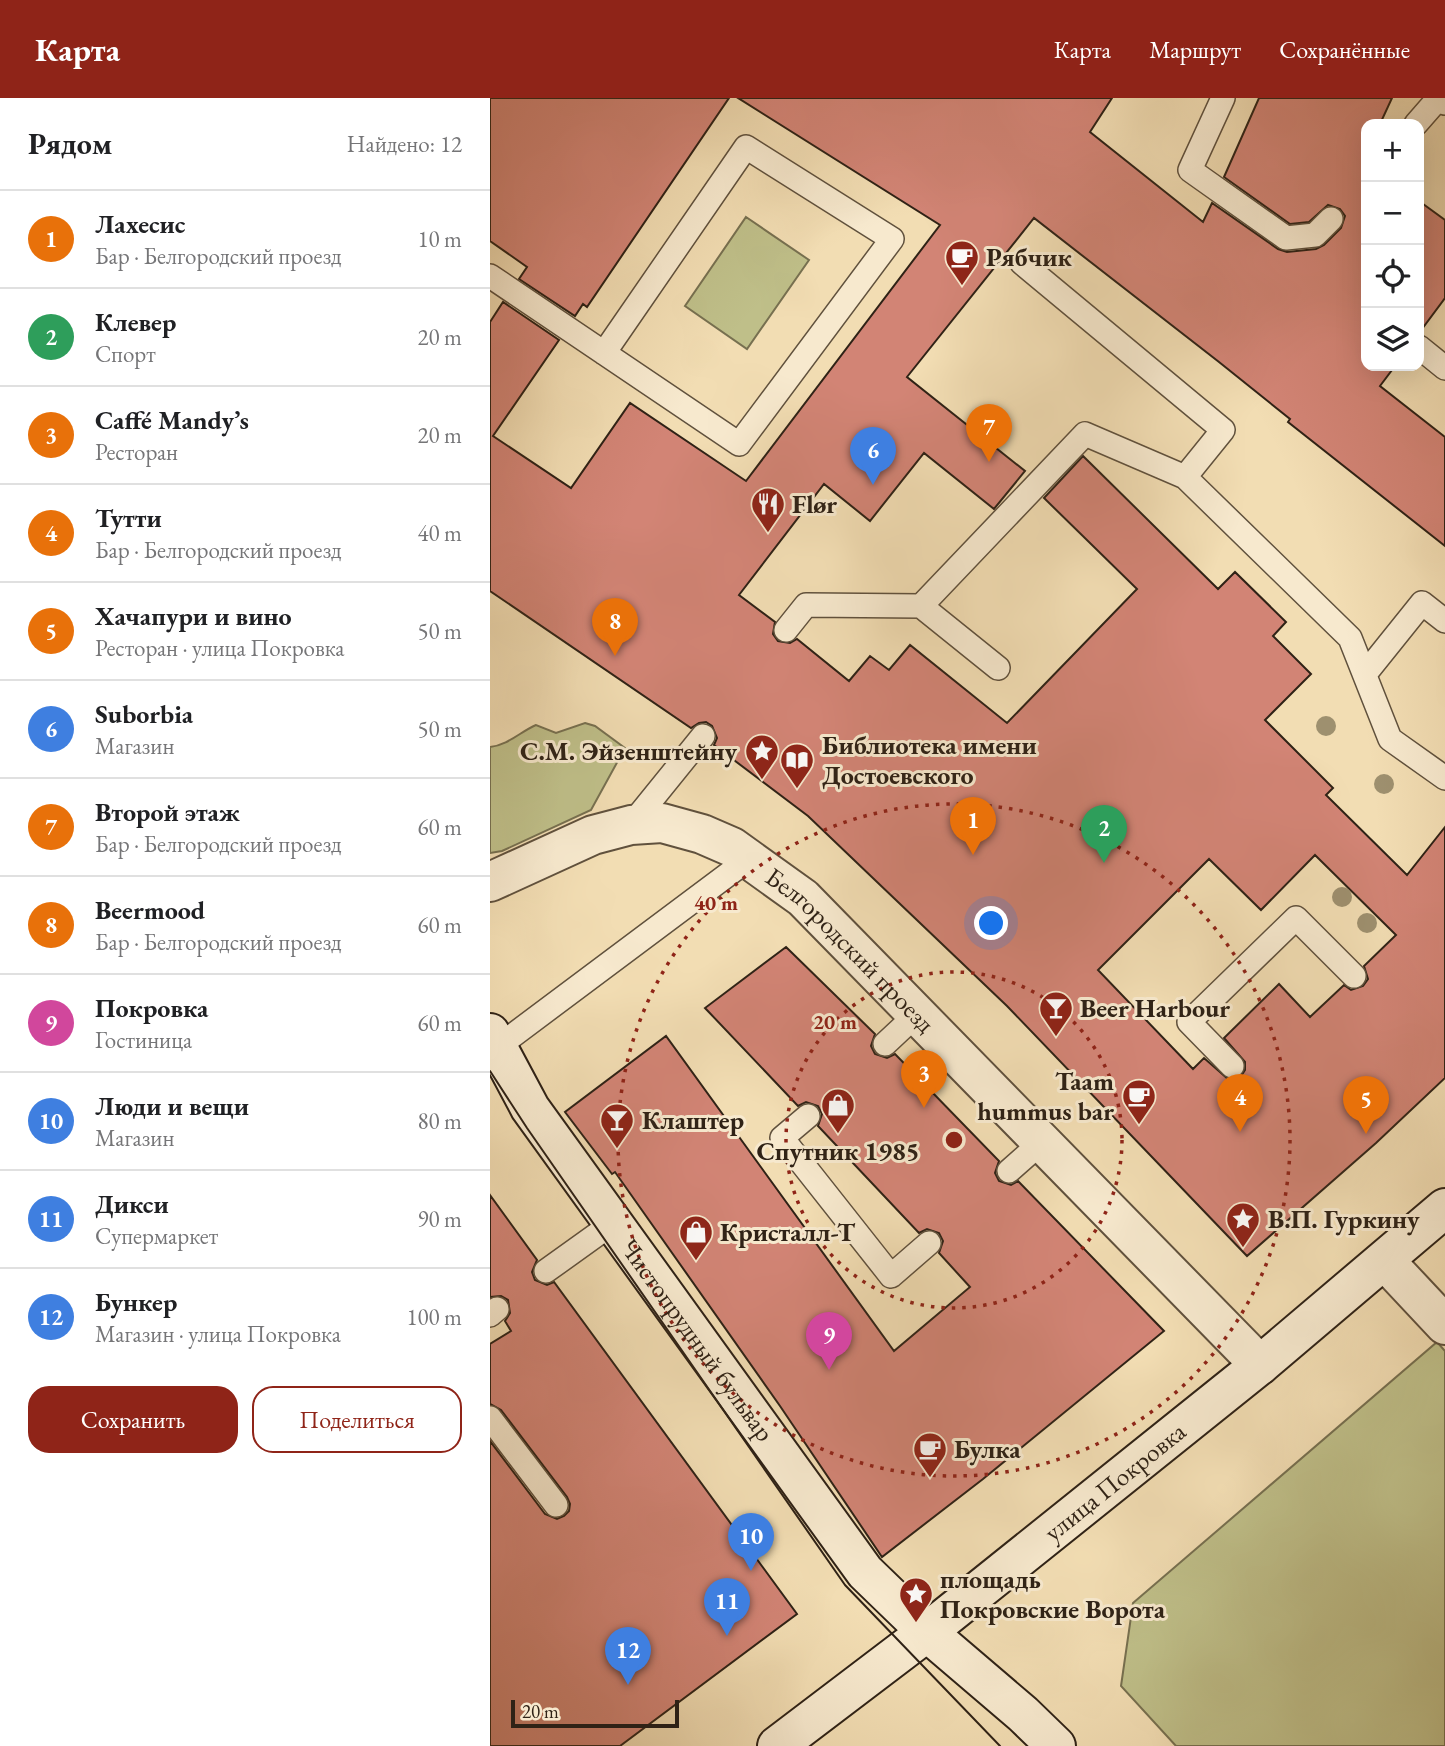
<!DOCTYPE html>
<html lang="ru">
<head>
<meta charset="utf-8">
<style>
  body { margin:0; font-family:"EB Garamond",serif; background:#f6f6f6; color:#202124 }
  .controls { position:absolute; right:21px; top:21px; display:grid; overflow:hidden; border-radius:14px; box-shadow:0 7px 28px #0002 }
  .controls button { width:63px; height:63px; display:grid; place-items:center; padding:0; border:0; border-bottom:2px solid #e0e0e0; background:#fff; color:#202124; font:35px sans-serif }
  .scale { position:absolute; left:21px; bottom:18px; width:168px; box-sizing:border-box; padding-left:7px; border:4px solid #2f2216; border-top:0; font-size:19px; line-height:24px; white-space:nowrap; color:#2f2216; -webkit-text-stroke:5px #f7e9ce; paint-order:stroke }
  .you { position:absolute; left:502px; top:826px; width:24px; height:24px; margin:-18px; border:5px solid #fff; border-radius:50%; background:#1a73e8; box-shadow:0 0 0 10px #1a73e833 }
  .badge { display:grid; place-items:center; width:46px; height:46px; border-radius:50%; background:#8f2418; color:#fff; font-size:23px; font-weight:700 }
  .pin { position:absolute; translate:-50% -58px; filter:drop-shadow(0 2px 4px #0008) }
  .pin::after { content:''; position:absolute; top:37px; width:24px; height:21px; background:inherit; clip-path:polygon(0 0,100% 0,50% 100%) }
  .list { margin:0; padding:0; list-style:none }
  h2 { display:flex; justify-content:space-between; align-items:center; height:91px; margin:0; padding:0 28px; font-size:30px }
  h2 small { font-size:23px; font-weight:400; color:#757577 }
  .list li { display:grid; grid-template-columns:46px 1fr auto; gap:21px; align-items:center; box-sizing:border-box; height:98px; padding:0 28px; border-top:2px solid #e0e0e0 }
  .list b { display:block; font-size:26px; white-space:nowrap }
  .list p { margin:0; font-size:23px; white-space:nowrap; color:#757577 }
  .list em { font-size:23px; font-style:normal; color:#757577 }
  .actions { display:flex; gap:14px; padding:21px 28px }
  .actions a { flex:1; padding:16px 0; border:2px solid #8f2418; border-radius:21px; text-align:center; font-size:24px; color:#8f2418 }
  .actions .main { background:#8f2418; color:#fff }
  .icon { flex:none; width:38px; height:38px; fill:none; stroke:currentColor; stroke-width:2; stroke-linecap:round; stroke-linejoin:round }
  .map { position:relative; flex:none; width:955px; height:1648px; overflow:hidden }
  header { display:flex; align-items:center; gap:42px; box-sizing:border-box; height:98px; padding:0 35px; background:#8f2418; color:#fff }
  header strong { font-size:33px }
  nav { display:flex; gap:38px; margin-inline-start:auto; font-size:24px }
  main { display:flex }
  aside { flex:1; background:#fff }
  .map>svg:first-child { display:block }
  .green { fill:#bfbf89; stroke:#777050; stroke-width:2 }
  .building { fill:#d28475; stroke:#2f2216; stroke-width:2; fill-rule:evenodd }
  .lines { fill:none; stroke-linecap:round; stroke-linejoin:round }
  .service-casing { stroke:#60513d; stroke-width:26 }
  .minor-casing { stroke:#60513d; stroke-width:42 }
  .secondary-casing { stroke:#2f2216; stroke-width:42 }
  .service { stroke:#f7e9ce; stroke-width:23 }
  .minor { stroke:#f7e9ce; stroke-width:38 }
  .secondary { stroke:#f7e9ce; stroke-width:38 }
  .tram { stroke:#2f2216; stroke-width:2 }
  .tree { fill:#9e906f }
  .ring { fill:none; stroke:#8f2418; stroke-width:3.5; stroke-dasharray:3.5 7 }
  .labels { text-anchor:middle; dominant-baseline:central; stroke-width:6; stroke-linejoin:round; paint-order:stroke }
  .poi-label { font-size:26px; font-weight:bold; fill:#2f2216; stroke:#f7e9ce; text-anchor:start }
  .street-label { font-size:26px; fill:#2f2216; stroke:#f7e9ce }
  .centre { fill:#8f2418; stroke:#f7e9ce; stroke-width:3.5 }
  .ring-label { font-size:21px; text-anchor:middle; font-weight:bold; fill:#8f2418; stroke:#f7e9ce; stroke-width:6; stroke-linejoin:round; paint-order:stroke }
</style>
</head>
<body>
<header>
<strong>Карта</strong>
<nav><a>Карта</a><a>Маршрут</a><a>Сохранённые</a></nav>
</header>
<main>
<aside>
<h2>Рядом<small>Найдено: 12</small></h2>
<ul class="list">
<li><span class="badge" style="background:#e8710a">1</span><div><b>Лахесис</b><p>Бар · Белгородский проезд</p></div><em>10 m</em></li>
<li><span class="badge" style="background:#2e9e5b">2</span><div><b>Клевер</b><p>Спорт</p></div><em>20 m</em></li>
<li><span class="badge" style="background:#e8710a">3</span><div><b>Caffé Mandy’s</b><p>Ресторан</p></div><em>20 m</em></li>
<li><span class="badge" style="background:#e8710a">4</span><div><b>Тутти</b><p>Бар · Белгородский проезд</p></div><em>40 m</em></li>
<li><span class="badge" style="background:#e8710a">5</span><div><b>Хачапури и вино</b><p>Ресторан · улица Покровка</p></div><em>50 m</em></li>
<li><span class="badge" style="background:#3f7fe0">6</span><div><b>Suborbia</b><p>Магазин</p></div><em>50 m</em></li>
<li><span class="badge" style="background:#e8710a">7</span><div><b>Второй этаж</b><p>Бар · Белгородский проезд</p></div><em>60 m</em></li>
<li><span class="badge" style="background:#e8710a">8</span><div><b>Beermood</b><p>Бар · Белгородский проезд</p></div><em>60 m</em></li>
<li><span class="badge" style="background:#d1479c">9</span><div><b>Покровка</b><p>Гостиница</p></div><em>60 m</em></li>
<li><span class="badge" style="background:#3f7fe0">10</span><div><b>Люди и вещи</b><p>Магазин</p></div><em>80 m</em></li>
<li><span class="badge" style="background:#3f7fe0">11</span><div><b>Дикси</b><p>Супермаркет</p></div><em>90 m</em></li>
<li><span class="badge" style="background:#3f7fe0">12</span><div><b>Бункер</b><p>Магазин · улица Покровка</p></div><em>100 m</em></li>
</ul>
<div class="actions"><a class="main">Сохранить</a><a>Поделиться</a></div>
</aside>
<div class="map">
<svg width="955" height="1648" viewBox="0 0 955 1648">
  <rect width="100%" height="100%" fill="#f2ddb3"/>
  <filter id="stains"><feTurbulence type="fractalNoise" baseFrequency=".00286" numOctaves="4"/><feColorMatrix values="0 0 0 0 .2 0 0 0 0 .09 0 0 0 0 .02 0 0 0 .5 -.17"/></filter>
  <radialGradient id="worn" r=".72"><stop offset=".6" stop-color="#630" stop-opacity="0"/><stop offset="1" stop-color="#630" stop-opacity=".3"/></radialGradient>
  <!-- green -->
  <path class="green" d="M256,119L319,162L257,251L195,208Z
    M95,625L105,628L135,650L101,712L12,753L0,755V649C18,647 30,634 46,627L66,635Z
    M947,1244L955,1253V1648H686L631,1588L643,1505Z"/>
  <!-- building -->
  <path class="building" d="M0,0H239L97,209L93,206L85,218L29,181L37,169L0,143Z
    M248,0H622L600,34L713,124L722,105L788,151L797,154L826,151L834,147L851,130L855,118L850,111L838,107L819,124L800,126L734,79L769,0H902L890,26H876V55L874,61L876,63V268H905L890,288L955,339V448L798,324L800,321L729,264L544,120L417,279L535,373L504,411L434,355L380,423L334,386L249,497L285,524L283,536L288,543L300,545L307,541L359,583L380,558L399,572L420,547L517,625L647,491L554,400L593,358L728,491L745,474L796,524L783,538L821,576L775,622L843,690L836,697L917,777L955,729V980L886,1045L757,1158L517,908L386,783L318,718L224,647L227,640L222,628L216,624L209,625L201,630L0,493V224L13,204L69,242L3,338L81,390L140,305L256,383L450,127ZM825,757L906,837L874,868L878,881L873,888L861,892L854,887L820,919L789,886L734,940L755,964V972L751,978L745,982L738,981L714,960L703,971L608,872L719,761L771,812Z
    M929,103L955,122V200L929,235Z
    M296,849L385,936L381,948L385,956L397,960L405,956L509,1063L505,1075L509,1083L521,1087L528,1083L674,1233L493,1381L392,1459L290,1308L125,1074L122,1076L75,1014L176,938L404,1253L480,1189L449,1155L453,1143L449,1135L437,1131L429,1135L328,1028L332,1016L328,1008L316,1004L308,1008L215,910Z
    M0,1097L47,1162L42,1174L45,1182L57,1187L64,1184L307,1516L130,1648H0V1343L55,1416L67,1421L74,1418L79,1413L80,1406L77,1399L11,1312L0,1306V1246L21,1233L15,1223L20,1215L18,1202L11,1198L0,1199Z"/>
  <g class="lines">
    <!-- service casing -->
    <g class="service-casing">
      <path id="service" d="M733,0L700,72L796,140L825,137L841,121
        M926,26L947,2L955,5
        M532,165L733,332L695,379
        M0,178L249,346L402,141L256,49L114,255
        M929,249L955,270
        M431,508L508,570
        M296,532L316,507L431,508L595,336L695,379L860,540L900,641L955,680
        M875,576L932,505L955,523
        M141,727L213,638
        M395,946L427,916
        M6,950L260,760
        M742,968L699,924L806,820L864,878
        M318,1018L292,1040L401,1178L439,1145
        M519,1073L553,1043
        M56,1173L123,1125
        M0,1217L7,1211
        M0,1320L66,1407"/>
    </g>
    <!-- minor casing -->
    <g class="minor-casing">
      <g id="minor">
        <path id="s1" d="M0,784L103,737L141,727L172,725L212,736L242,749L313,800L770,1267"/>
        <path d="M895,1163L955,1227"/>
      </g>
    </g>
    <!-- secondary casing -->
    <g class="secondary-casing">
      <g id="secondary">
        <path id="s2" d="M0,935L40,1010L375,1474L437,1534L533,1616L566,1648"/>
        <path id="s3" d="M287,1648L437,1534L770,1267L955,1110"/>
      </g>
    </g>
    <!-- service -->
    <use href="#service" class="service"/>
    <!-- minor -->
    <use href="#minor" class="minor"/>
    <!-- secondary -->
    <use href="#secondary" class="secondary"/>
    <!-- tram -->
    <path class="tram" d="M0,973L37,1030L355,1487L510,1648"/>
  </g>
  <!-- trees -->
  <g class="tree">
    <circle cx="836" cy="628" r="10"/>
    <circle cx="894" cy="686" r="10"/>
    <circle cx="852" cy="799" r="10"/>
    <circle cx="877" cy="825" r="10"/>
  </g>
  <!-- distance rings -->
  <g class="ring">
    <circle cx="464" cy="1042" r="168"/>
    <circle cx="464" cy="1042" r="336"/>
  </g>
  <!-- icons -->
  <defs>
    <g id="cafe-pin" transform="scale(1.75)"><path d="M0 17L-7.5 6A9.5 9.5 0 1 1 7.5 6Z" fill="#8f2418" stroke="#f7e9ce"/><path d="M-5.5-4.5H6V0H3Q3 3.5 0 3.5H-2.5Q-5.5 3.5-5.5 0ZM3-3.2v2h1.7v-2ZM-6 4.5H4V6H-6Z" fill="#fff"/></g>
    <g id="restaurant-pin" transform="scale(1.75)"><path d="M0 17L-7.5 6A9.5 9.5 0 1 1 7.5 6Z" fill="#8f2418" stroke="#f7e9ce"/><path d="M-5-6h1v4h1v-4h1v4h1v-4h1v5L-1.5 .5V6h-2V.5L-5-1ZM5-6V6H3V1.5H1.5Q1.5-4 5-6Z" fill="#fff"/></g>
    <g id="sight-pin" transform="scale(1.75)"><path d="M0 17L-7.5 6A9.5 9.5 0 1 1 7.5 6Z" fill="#8f2418" stroke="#f7e9ce"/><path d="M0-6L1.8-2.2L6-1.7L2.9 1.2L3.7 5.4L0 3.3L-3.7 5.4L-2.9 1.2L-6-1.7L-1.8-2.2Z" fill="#fff"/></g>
    <g id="library-pin" transform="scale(1.75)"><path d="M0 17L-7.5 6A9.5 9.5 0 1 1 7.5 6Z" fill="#8f2418" stroke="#f7e9ce"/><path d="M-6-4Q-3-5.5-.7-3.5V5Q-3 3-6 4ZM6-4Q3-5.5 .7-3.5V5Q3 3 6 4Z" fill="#fff"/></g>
    <g id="bar-pin" transform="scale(1.75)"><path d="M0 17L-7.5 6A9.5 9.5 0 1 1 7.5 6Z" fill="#8f2418" stroke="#f7e9ce"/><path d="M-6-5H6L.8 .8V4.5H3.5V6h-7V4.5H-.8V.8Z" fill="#fff"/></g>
    <g id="shop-pin" transform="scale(1.75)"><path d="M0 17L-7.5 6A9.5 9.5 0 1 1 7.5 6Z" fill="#8f2418" stroke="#f7e9ce"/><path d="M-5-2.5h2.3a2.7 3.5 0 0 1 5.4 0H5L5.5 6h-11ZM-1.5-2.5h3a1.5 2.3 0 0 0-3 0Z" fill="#fff"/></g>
  </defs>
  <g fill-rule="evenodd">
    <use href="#cafe-pin" x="472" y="159"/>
    <use href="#restaurant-pin" x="278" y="406"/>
    <use href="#sight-pin" x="272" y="653"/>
    <use href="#library-pin" x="307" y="662"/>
    <use href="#bar-pin" x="566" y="910"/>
    <use href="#cafe-pin" x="649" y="998"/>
    <use href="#shop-pin" x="348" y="1007"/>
    <use href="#bar-pin" x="127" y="1022"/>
    <use href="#sight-pin" x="753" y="1121"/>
    <use href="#shop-pin" x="206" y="1134"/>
    <use href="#cafe-pin" x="440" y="1351"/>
    <use href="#sight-pin" x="426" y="1496"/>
  </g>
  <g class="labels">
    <!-- poi labels -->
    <g class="poi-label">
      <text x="496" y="159">Рябчик</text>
      <text x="302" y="406">Flør</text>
      <text x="332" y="647">Библиотека имени<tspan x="332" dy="30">Достоевского</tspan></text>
      <text x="247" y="653" text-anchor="end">С.М. Эйзенштейну</text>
      <text x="590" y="910">Beer Harbour</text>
      <text x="624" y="983" text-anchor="end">Taam<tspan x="624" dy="30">hummus bar</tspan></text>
      <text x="152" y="1022">Клаштер</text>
      <text x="348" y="1053" text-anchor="middle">Спутник 1985</text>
      <text x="778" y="1121">В.П. Гуркину</text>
      <text x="230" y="1134">Кристалл-Т</text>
      <text x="464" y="1351">Булка</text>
      <text x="450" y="1481">площадь<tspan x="450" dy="30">Покровские Ворота</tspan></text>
    </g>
    <!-- street labels -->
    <g class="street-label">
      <text stroke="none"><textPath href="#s1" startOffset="415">Белгородский проезд</textPath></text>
      <text stroke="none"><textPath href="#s2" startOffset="371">Чистопрудный бульвар</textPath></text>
      <text stroke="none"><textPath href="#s3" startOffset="429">улица Покровка</textPath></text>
    </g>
  </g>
  <circle cx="464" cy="1042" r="10" class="centre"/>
  <g class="ring-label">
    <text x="226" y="812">40 m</text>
    <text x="345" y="931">20 m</text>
  </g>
  <rect width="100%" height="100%" filter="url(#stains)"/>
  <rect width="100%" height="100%" fill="url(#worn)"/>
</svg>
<div class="controls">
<button>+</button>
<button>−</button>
<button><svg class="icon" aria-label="locate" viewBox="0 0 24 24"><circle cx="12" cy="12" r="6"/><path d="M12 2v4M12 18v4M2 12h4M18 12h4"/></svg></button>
<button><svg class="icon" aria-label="layers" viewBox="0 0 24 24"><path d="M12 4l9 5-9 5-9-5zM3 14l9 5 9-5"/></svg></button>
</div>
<div class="scale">20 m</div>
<div class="you"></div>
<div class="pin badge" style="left:483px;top:757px;background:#e8710a">1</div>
<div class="pin badge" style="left:614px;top:765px;background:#2e9e5b">2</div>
<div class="pin badge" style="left:434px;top:1010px;background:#e8710a">3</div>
<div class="pin badge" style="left:750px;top:1034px;background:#e8710a">4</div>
<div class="pin badge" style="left:876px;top:1036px;background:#e8710a">5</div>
<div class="pin badge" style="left:383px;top:387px;background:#3f7fe0">6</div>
<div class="pin badge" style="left:499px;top:364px;background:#e8710a">7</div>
<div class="pin badge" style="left:125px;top:558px;background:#e8710a">8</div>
<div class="pin badge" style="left:339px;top:1272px;background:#d1479c">9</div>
<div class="pin badge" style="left:261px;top:1473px;background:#3f7fe0">10</div>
<div class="pin badge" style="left:237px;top:1538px;background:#3f7fe0">11</div>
<div class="pin badge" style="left:138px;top:1587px;background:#3f7fe0">12</div>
</div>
</main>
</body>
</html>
